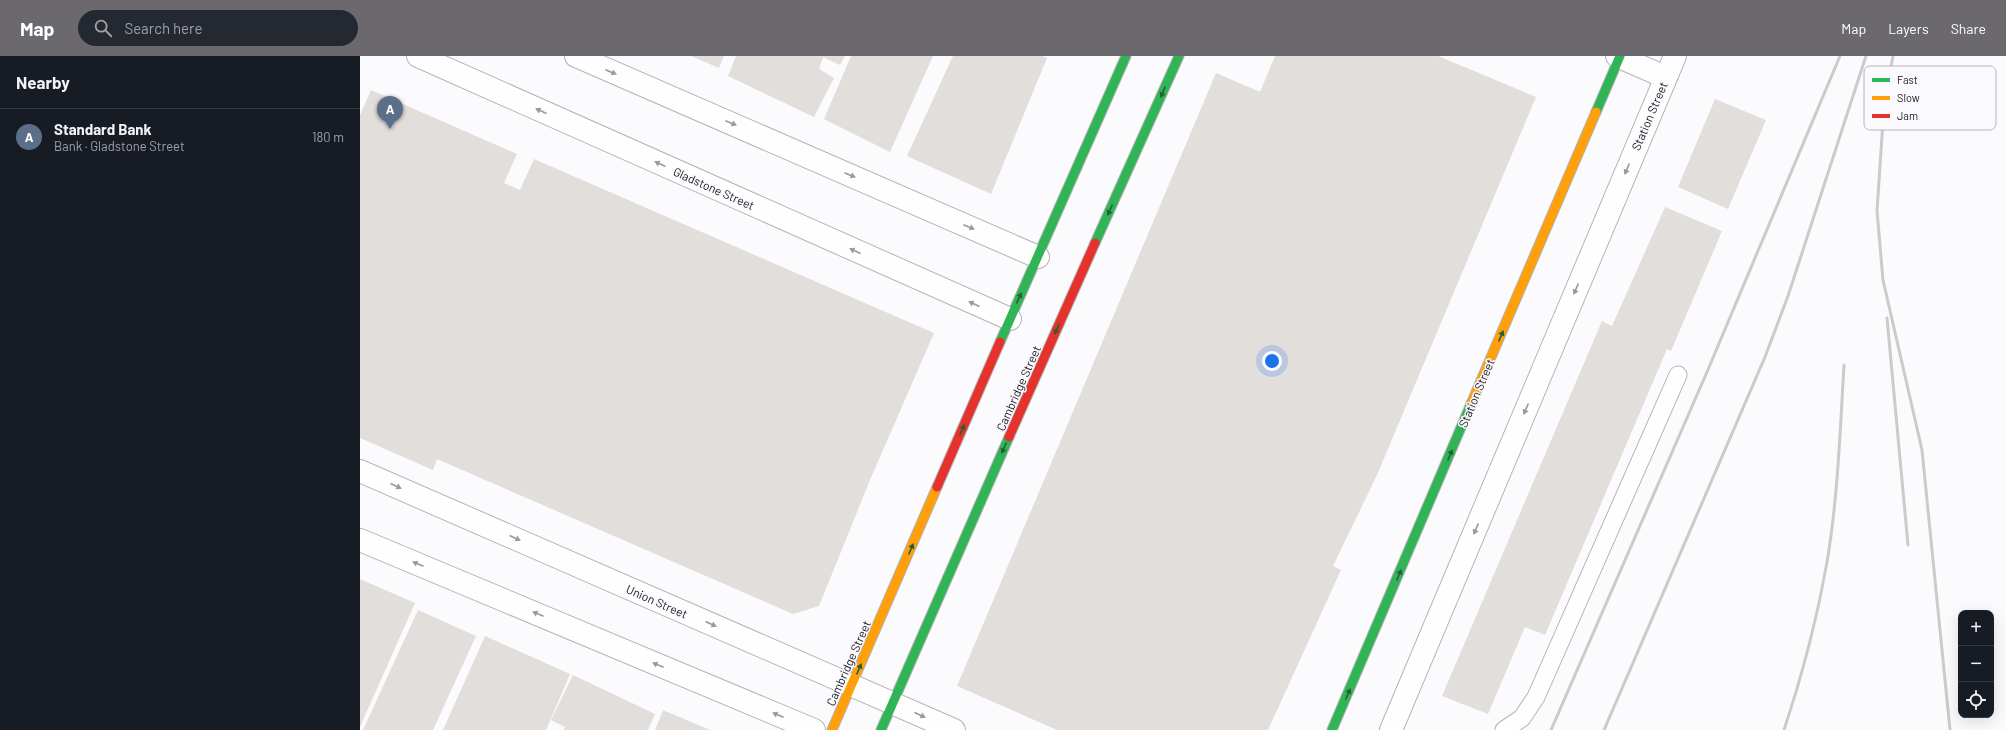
<!DOCTYPE html>
<html lang="en">
<head>
<meta charset="utf-8">
<style>
  body { margin:0; font-family:Barlow,sans-serif; background:#242831; color:#f1f3f6 }
  .controls { position:absolute; right:12px; bottom:12px; display:grid; overflow:hidden; border-radius:8px; box-shadow:0 4px 16px #0002 }
  .controls button { width:36px; height:36px; display:grid; place-items:center; padding:0; border:0; border-bottom:1px solid #363941; background:#171b24; color:#f1f3f6; font:20px sans-serif }
  .you { position:absolute; left:912px; top:305px; width:14px; height:14px; margin:-10px; border:3px solid #fff; border-radius:50%; background:#1a73e8; box-shadow:0 0 0 6px #1a73e833 }
  .badge { display:grid; place-items:center; width:26px; height:26px; border-radius:50%; background:#6b696e; color:#fff; font-size:13px; font-weight:700 }
  .pin { position:absolute; translate:-50% -33px; filter:drop-shadow(0 1px 2px #0008) }
  .pin::after { content:''; position:absolute; top:21px; width:14px; height:12px; background:inherit; clip-path:polygon(0 0,100% 0,50% 100%) }
  .list { margin:0; padding:0; list-style:none }
  h2 { display:flex; justify-content:space-between; align-items:center; height:52px; margin:0; padding:0 16px; font-size:17px }
  h2 small { font-size:13px; font-weight:400; color:#9ea1a6 }
  .list li { display:grid; grid-template-columns:26px 1fr auto; gap:12px; align-items:center; box-sizing:border-box; height:56px; padding:0 16px; border-top:1px solid #363941 }
  .list b { display:block; font-size:15px; white-space:nowrap }
  .list p { margin:0; font-size:13px; white-space:nowrap; color:#9ea1a6 }
  .list em { font-size:13px; font-style:normal; color:#9ea1a6 }
  .icon { flex:none; width:22px; height:22px; fill:none; stroke:currentColor; stroke-width:2; stroke-linecap:round; stroke-linejoin:round }
  .map { position:relative; flex:none; width:1646px; height:674px; overflow:hidden }
  header { display:flex; align-items:center; gap:24px; box-sizing:border-box; height:56px; padding:0 20px; background:#6b696e; color:#fff }
  header strong { font-size:19px }
  nav { display:flex; gap:22px; margin-inline-start:auto; font-size:14px }
  .search { width:280px; height:36px; background:#242831; display:flex; align-items:center; gap:10px; box-sizing:border-box; padding:0 14px; border-radius:22px; color:#9ea1a6; font-size:15px }
  main { display:flex }
  aside { flex:1; background:#171b24 }
  .map>svg:first-child { display:block }
  .building { fill:#e1dedc }
  .lines { fill:none; stroke-linecap:round; stroke-linejoin:round }
  .lane-casing { stroke:#b5b4b7; stroke-width:19 }
  .street-casing { stroke:#b5b4b7; stroke-width:24 }
  .fast-casing { stroke:#b5b4b7; stroke-width:11 }
  .slow-casing { stroke:#b5b4b7; stroke-width:11 }
  .jam-casing { stroke:#b5b4b7; stroke-width:11 }
  .lane { stroke:#fefeff; stroke-width:17 }
  .street { stroke:#fefeff; stroke-width:22 }
  .fast { stroke:#30b455; stroke-width:9 }
  .slow { stroke:#ff9f0a; stroke-width:9 }
  .jam { stroke:#e5322d; stroke-width:9 }
  .rail { stroke:#cbcbcc; stroke-width:3 }
  .oneway { fill:#99989b }
  .oneway2 { fill:#266038 }
  .labels { text-anchor:middle; dominant-baseline:central; stroke-width:3; stroke-linejoin:round; paint-order:stroke }
  .street-label { font-size:12px; fill:#1d1b21; stroke:#faf9fd }
  .key { fill:#faf9fd; stroke:#b8b6bb; stroke-width:1 }
  .key-label { font-size:11px; fill:#1d1b21 }
</style>
</head>
<body>
<header>
<strong>Map</strong>
<div class="search"><svg class="icon" aria-label="search" viewBox="0 0 24 24"><circle cx="10" cy="10" r="6"/><path d="M15 15l6 6"/></svg>Search here</div>
<nav><a>Map</a><a>Layers</a><a>Share</a></nav>
</header>
<main>
<aside>
<h2>Nearby<small></small></h2>
<ul class="list">
<li><span class="badge" style="background:#5c6f8a">A</span><div><b>Standard Bank</b><p>Bank · Gladstone Street</p></div><em>180 m</em></li>
</ul>
</aside>
<div class="map">
<svg width="1646" height="674" viewBox="0 0 1646 674">
  <rect width="100%" height="100%" fill="#fbfafc"/>
  <!-- building -->
  <path class="building" d="M331,0H364L359,12Z
    M376,0H485L480,9L463,1L459,13L474,22L454,61L368,20Z
    M491,0H573L530,96L464,63Z
    M593,0H682L687,2L631,138L547,100Z
    M915,0H1078L1176,41L1017,419L973,510L981,514L908,674H697L597,630L856,17L900,36Z
    M11,34L157,98L144,127L160,134L174,103L574,277L510,424L459,550L433,558L77,403L73,414L0,382V59Z
    M1355,43L1406,64L1368,153L1318,131Z
    M1305,151L1362,175L1311,295L1307,293L1185,579L1165,571L1128,658L1082,640L1242,265L1252,270Z
    M0,523L55,547L0,671Z
    M58,554L116,580L73,674H3Z
    M125,580L210,618L186,674H83Z
    M213,619L295,658L288,674H204L205,671L191,664Z
    M303,654L350,674H295Z"/>
  <g class="lines">
    <!-- lane casing -->
    <g class="lane-casing">
      <path id="lane" d="M1144,674L1162,662L1176,641L1318,319"/>
    </g>
    <!-- street casing -->
    <g class="street-casing">
      <path id="street" d="M58,0L650,263
        M216,0L678,201
        M1257,0L1305,21
        M0,415L594,674
        M0,484L454,674
        M1031,674L1315,0"/>
    </g>
    <!-- fast casing -->
    <g class="fast-casing">
      <path id="fast" d="M1236,56L1260,0
        M735,187L819,0
        M640,286L766,0
        M521,674L649,381
        M972,674L1111,348"/>
    </g>
    <!-- slow casing -->
    <g class="slow-casing">
      <path id="slow" d="M1111,348L1236,56
        M472,674L577,431"/>
    </g>
    <!-- jam casing -->
    <g class="jam-casing">
      <path id="jam" d="M649,381L735,187
        M577,431L640,286"/>
    </g>
    <!-- lane -->
    <use href="#lane" class="lane"/>
    <!-- street -->
    <use href="#street" class="street"/>
    <!-- fast -->
    <use href="#fast" class="fast"/>
    <!-- slow -->
    <use href="#slow" class="slow"/>
    <!-- jam -->
    <use href="#jam" class="jam"/>
    <!-- rail -->
    <path class="rail" d="M1533,0L1524,50L1517,155L1523,224L1562,394L1590,674
      M1527,262L1548,489
      M1191,674L1347,316L1480,0
      M1244,674L1405,301L1428,240L1506,0
      M1424,674C1442,620 1457,563 1467,506C1478,441 1480,375 1484,309"/>
  </g>
  <!-- one-way arrows -->
  <defs><path id="oneway-solid" d="M-6-.8H1V-3.2L6.5 0L1 3.2V.8H-6Z"/></defs>
  <g class="oneway">
    <use href="#oneway-solid" transform="translate(251 16) rotate(23)"/>
    <use href="#oneway-solid" transform="translate(181 55) rotate(-156)"/>
    <use href="#oneway-solid" transform="translate(371 67) rotate(23)"/>
    <use href="#oneway-solid" transform="translate(300 108) rotate(-156)"/>
    <use href="#oneway-solid" transform="translate(1267 113) rotate(113)"/>
    <use href="#oneway-solid" transform="translate(490 119) rotate(23)"/>
    <use href="#oneway-solid" transform="translate(609 171) rotate(23)"/>
    <use href="#oneway-solid" transform="translate(495 195) rotate(-156)"/>
    <use href="#oneway-solid" transform="translate(1216 233) rotate(113)"/>
    <use href="#oneway-solid" transform="translate(614 248) rotate(-156)"/>
    <use href="#oneway-solid" transform="translate(1166 353) rotate(113)"/>
    <use href="#oneway-solid" transform="translate(36 430) rotate(24)"/>
    <use href="#oneway-solid" transform="translate(1116 473) rotate(113)"/>
    <use href="#oneway-solid" transform="translate(155 482) rotate(24)"/>
    <use href="#oneway-solid" transform="translate(58 508) rotate(-157)"/>
    <use href="#oneway-solid" transform="translate(178 558) rotate(-157)"/>
    <use href="#oneway-solid" transform="translate(351 568) rotate(24)"/>
    <use href="#oneway-solid" transform="translate(298 609) rotate(-157)"/>
    <use href="#oneway-solid" transform="translate(418 659) rotate(-157)"/>
    <use href="#oneway-solid" transform="translate(560 659) rotate(24)"/>
  </g>
  <g class="oneway2">
    <use href="#oneway-solid" transform="translate(803 36) rotate(114)"/>
    <use href="#oneway-solid" transform="translate(750 154) rotate(114)"/>
    <use href="#oneway-solid" transform="translate(659 242) rotate(-65)"/>
    <use href="#oneway-solid" transform="translate(697 273) rotate(114)"/>
    <use href="#oneway-solid" transform="translate(1141 280) rotate(-67)"/>
    <use href="#oneway-solid" transform="translate(602 374) rotate(-67)"/>
    <use href="#oneway-solid" transform="translate(644 392) rotate(114)"/>
    <use href="#oneway-solid" transform="translate(1090 399) rotate(-67)"/>
    <use href="#oneway-solid" transform="translate(551 493) rotate(-67)"/>
    <use href="#oneway-solid" transform="translate(1039 519) rotate(-67)"/>
    <use href="#oneway-solid" transform="translate(499 613) rotate(-67)"/>
    <use href="#oneway-solid" transform="translate(988 638) rotate(-67)"/>
  </g>
  <g class="labels">
    <!-- street labels -->
    <g class="street-label">
      <text transform="translate(1289 60) rotate(-67)">Station Street</text>
      <text transform="translate(354 132) rotate(24)">Gladstone Street</text>
      <text transform="translate(658 332) rotate(-66)">Cambridge Street</text>
      <text transform="translate(1116 337) rotate(-67)">Station Street</text>
      <text transform="translate(297 545) rotate(24)">Union Street</text>
      <text transform="translate(488 607) rotate(-66)">Cambridge Street</text>
    </g>
  </g>
  <!-- legend -->
  <rect x="1504" y="10" width="132" height="64" rx="6" class="key"/>
  <rect x="1512" y="22" width="18" height="4" fill="#30b455"/>
  <rect x="1512" y="40" width="18" height="4" fill="#ff9f0a"/>
  <rect x="1512" y="58" width="18" height="4" fill="#e5322d"/>
  <g class="key-label">
    <text x="1537" y="28">Fast</text>
    <text x="1537" y="46">Slow</text>
    <text x="1537" y="64">Jam</text>
  </g>
</svg>
<div class="controls">
<button>+</button>
<button>−</button>
<button><svg class="icon" aria-label="locate" viewBox="0 0 24 24"><circle cx="12" cy="12" r="6"/><path d="M12 2v4M12 18v4M2 12h4M18 12h4"/></svg></button>
</div>
<div class="you"></div>
<div class="pin badge" style="left:30px;top:73px;background:#5c6f8a">A</div>
</div>
</main>
</body>
</html>
